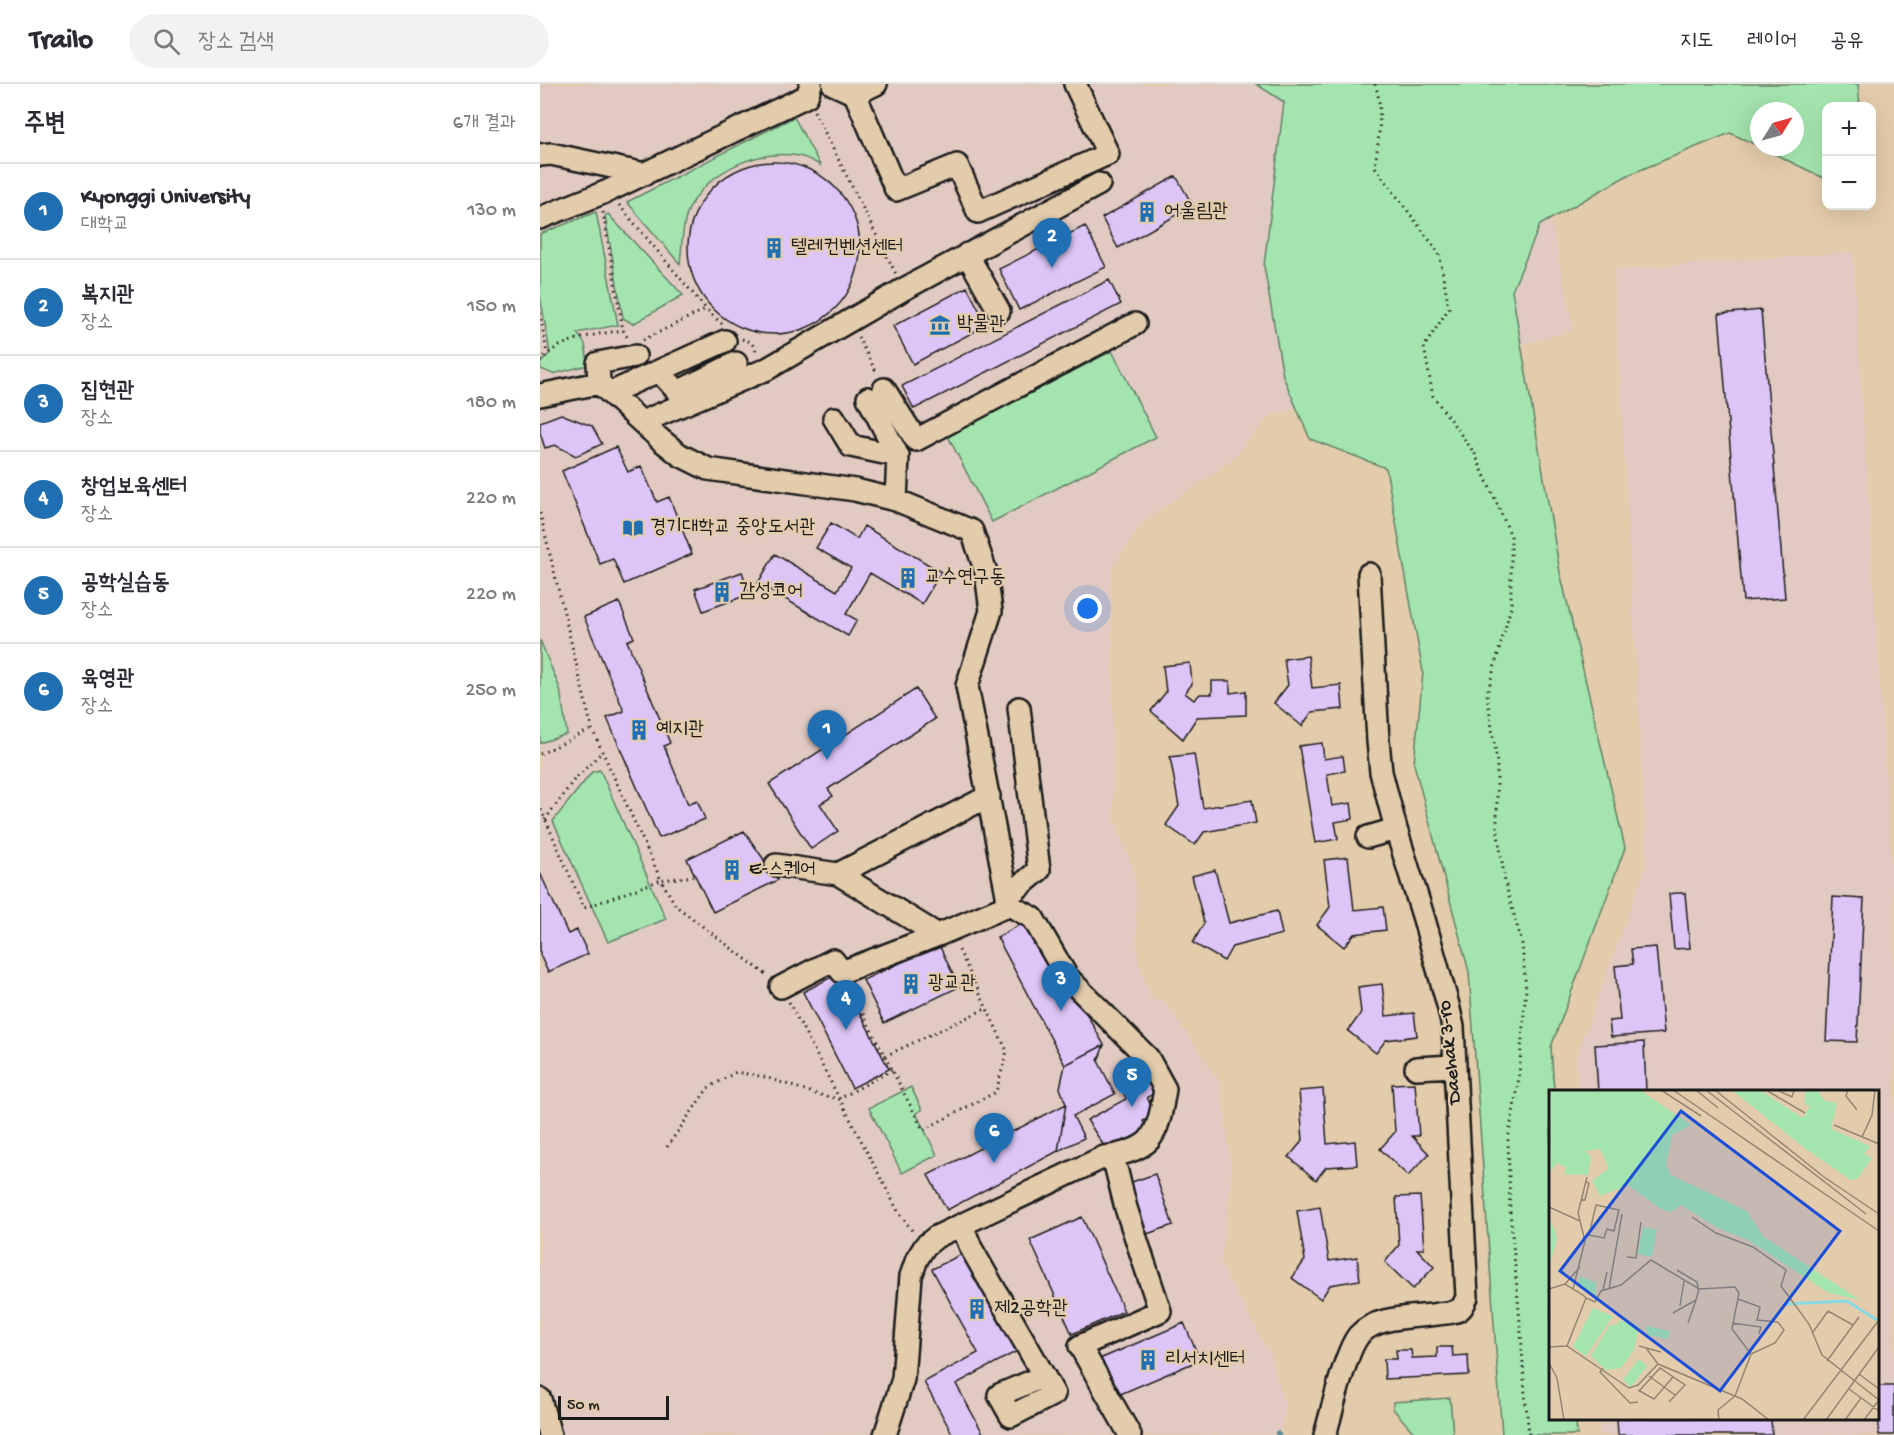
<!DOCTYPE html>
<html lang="ko">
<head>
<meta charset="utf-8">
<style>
  body { margin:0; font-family:"Gochi Hand","Poor Story",sans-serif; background:#f2f2f3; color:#2b2b33 }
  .controls { position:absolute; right:18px; top:18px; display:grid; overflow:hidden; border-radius:12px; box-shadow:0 6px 24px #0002 }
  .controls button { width:54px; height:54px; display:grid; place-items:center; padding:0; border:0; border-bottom:2px solid #e1e1e2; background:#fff; color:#2b2b33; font:30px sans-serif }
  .compass { position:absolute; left:1210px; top:18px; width:54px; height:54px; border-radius:50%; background:#fff; box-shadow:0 6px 24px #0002; rotate:53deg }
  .scale { position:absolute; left:18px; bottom:15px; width:111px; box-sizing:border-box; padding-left:6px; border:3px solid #1c1c1c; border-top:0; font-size:16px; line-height:21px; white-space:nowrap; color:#1c1c1c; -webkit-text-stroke:4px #e3ccac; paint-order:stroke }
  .you { position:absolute; left:548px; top:525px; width:21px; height:21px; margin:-15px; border:4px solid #fff; border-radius:50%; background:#1a73e8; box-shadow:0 0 0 9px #1a73e833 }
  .badge { display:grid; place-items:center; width:39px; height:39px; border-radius:50%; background:#1f6fb2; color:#fff; font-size:20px; font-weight:700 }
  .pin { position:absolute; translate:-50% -50px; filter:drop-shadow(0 2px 3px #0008) }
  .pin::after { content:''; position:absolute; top:32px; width:21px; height:18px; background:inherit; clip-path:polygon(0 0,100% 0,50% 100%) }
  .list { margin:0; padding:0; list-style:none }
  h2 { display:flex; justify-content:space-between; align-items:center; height:78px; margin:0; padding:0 24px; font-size:26px }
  h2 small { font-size:20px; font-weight:400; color:#7c7c81 }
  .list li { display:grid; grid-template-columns:39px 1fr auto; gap:18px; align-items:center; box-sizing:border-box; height:96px; padding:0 24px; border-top:2px solid #e1e1e2 }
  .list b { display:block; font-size:22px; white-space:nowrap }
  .list p { margin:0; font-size:20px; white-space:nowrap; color:#7c7c81 }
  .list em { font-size:20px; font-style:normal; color:#7c7c81 }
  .icon { flex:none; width:33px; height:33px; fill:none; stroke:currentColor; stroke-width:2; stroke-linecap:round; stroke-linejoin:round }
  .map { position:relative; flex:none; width:1354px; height:1351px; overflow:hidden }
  header { display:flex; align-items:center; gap:36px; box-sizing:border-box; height:84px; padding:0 30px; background:#fff; border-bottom:2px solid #e1e1e2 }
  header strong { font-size:28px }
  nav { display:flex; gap:33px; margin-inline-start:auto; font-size:21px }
  .search { width:420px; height:54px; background:#f2f2f3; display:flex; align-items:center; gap:15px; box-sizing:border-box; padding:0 21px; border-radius:33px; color:#7c7c81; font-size:22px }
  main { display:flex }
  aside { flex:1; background:#fff }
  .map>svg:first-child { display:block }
  .built { fill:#e1cac2 }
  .green { fill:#a4e5af; stroke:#608066; stroke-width:1.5 }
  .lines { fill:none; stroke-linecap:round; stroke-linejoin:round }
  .stream { stroke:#5d8d94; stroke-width:4.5 }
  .building { fill:#ddc6f7; stroke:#1c1c1c; stroke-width:1.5 }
  .minor-casing { stroke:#1c1c1c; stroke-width:26 }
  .path { stroke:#1c1c1c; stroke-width:3; stroke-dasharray:1.5 4.5; stroke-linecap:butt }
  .minor { stroke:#e3ccac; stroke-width:21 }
  .labels { text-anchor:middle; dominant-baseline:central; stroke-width:4.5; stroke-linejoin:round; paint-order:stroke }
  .poi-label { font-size:20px; fill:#1c1c1c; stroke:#e3ccac; text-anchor:start }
  .street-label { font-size:20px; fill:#1c1c1c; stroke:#e3ccac }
  .inset-river { fill:none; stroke:#88d8e4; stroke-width:3 }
  .inset-road { fill:none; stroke:#938672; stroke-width:1.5 }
  .view { fill:#1d4ed8; fill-opacity:0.15; stroke:#1d4ed8; stroke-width:3 }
  .inset-edge { fill:none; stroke:#1c1c1c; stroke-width:3 }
</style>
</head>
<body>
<header>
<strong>Trailo</strong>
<div class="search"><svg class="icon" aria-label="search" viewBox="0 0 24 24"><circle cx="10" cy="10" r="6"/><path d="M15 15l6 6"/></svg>장소 검색</div>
<nav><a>지도</a><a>레이어</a><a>공유</a></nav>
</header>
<main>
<aside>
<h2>주변<small>6개 결과</small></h2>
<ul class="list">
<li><span class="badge">1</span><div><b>Kyonggi University</b><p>대학교</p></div><em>130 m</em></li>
<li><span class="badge">2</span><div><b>복지관</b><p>장소</p></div><em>150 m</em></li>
<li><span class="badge">3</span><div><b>집현관</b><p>장소</p></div><em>180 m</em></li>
<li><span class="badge">4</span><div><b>창업보육센터</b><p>장소</p></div><em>220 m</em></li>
<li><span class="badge">5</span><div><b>공학실습동</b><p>장소</p></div><em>220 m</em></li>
<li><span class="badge">6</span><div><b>육영관</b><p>장소</p></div><em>250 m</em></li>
</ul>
</aside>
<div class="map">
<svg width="1354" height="1351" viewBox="0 0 1354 1351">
  <rect width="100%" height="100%" fill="#e3ccac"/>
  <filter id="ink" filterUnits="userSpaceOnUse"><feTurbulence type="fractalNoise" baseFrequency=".0167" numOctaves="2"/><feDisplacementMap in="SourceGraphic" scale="12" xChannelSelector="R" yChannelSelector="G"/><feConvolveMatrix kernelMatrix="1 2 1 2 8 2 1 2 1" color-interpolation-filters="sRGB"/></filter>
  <g filter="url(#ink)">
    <!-- built -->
    <path class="built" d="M0,0H982L1034,246L729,332L691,377L604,437L571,486L574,733L595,790L598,877L610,912L626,919L680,998L692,1088L681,1181L730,1269L746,1322L739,1351H0Z
      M1313,168L1354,825V1351H1060L1059,1335L1338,1334V1008L1038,1007L1036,973L1107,780L1074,186Z"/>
    <!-- green -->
    <path class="green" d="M716,0H1318L1320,22H1286V95L1220,63H1255V27H1219V62L1190,49L1088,91L1000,141L972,207L1020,488L1085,764L1011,963L1014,1007L1011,1008V1334L1036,1335L1037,1351H962L929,888L874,680L883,588L846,384L770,355L743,292L724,182L744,18Z
      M254,33L280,81C274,78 266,73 259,72C218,65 172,85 151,121C142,136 142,163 140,180L87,118Z
      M56,128L78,241L37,249L45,260L48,281L13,290L1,285L0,280L10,269L0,211V150Z
      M68,130L143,211L93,240L83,234L65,132Z
      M572,267L616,353L452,438L408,352Z
      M0,556L20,605L27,650L0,659Z
      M60,686L126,835L68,858L13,737L52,688Z
      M371,1003L382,1026L376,1029L397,1071L362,1089L329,1024Z
      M910,1314L913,1351H876L853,1325V1318Z"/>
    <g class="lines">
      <!-- stream -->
      <path class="stream" d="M737,1349L739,1351"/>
    </g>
    <!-- building -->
    <path class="building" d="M148 164a86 86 0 1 1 172 0a86 86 0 1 1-172 0Z
      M636,92L653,122L578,164L562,134Z
      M545,142L566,183L479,226L459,185Z
      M569,196L581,220L374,325L362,302Z
      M427,203L447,241L373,280L353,242Z
      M1221,226L1245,514L1203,517L1179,230Z
      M21,330L52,342L62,360L36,372L15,361L5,364L0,349V338Z
      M76,363L88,388L101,382L117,418L129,413L152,470L84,500L73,475L60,480L22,387Z
      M291,439L317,455L324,442L401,488L382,520L330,489L306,530L317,536L308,552L218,499L235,470L297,507L311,484L276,464Z
      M202,488L210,510L163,527L155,505Z
      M79,518L94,554L87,557L130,659L124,662L148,720L157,716L165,735L119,754L67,634L84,627L44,533Z
      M768,572L772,604L801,601L803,625L772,628L762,642L734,619L748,601L744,575Z
      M650,579L652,600L645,609L654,616L660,610H672V597H690V609L706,607V631L657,633L643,655L611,627L626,608L623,582Z
      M376,605L395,635L288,705L293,712L280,720L298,747L271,765L229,700Z
      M782,659L784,675L803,672L805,687L787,690L792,722L811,719L813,735L795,738L798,755L775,759L759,662Z
      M654,670L663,724L712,716L716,739L664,748L655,761L626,741L639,722L630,673Z
      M204,747L238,796L173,828L147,775Z
      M808,773L814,826L843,823L846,846L814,850L804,863L777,841L790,823L784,776Z
      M675,786L689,839L737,827L742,850L692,863L684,877L653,859L664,839L652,792Z
      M0,789L28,850L37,846L48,870L8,888L0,871Z
      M1136,809H1145L1150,864L1134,865L1129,810Z
      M1293,813L1324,815L1317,958L1286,957Z
      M493,834L564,961L525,981L457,853Z
      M399,861L419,903L344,939L323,896Z
      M1116,863L1124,949L1071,953L1069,937L1080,936L1075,882L1093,880L1091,865Z
      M299,889L349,985L312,1004L263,908Z
      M842,900L846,932L874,929L877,952L846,956L836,969L808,947L821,929L818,903Z
      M1104,958L1106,1008H1058L1055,961Z
      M564,961L558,977L575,1010L533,1032L544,1054L518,1067L526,1020L520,1004L525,981Z
      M605,976L620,1007L607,1013L615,1031L603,1037L608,1047L568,1068L547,1036L586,1015L578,990Z
      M875,999L879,1052H872L889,1070L868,1092L840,1065L855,1048L852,1000Z
      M783,1005L787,1060L815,1057L817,1081L786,1083L776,1096L749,1073L763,1056L759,1007Z
      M526,1020L518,1067L407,1126L388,1091Z
      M615,1090L633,1141L607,1150L589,1099Z
      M880,1112L884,1165H877L894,1183L873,1205L845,1178L859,1161L856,1113Z
      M780,1123L789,1177L817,1173L820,1196L790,1201L781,1215L752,1194L765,1176L757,1127Z
      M542,1133L584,1227L532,1250L490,1156Z
      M428,1167L481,1265L416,1300L444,1351H413L384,1298L438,1269L392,1185Z
      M644,1239L660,1276L571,1314L555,1277Z
      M897,1263H912L913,1272L928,1271L929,1291L845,1295L844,1275H857L856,1266H871L872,1274L897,1273Z
      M1338,1302H1354V1351H1339Z
      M1077,1334H1231L1232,1351H1078Z"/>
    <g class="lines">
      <!-- minor casing -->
      <g class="minor-casing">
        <path id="minor" d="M293,0L315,10L356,106L417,81L438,128L568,70L535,0
          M315,10L336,0
          M0,71L11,70L105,90
          M0,134L68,107L267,12L271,0
          M427,170L459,227
          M119,287L138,308L196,279
          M59,299L58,279L95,272
          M344,305L376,356L595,240
          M70,309L185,257
          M0,311L59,299L121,356L140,371L168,385L315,406L356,416L432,447L446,488L451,527L427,602L469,821L493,834L527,893L608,974L625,1005C622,1022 620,1043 609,1056C600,1066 577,1072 564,1073L396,1153L385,1162L377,1175L371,1192L363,1295L345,1351
          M328,314L358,372L356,416
          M294,334L311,362L358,372
          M102,338L227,285L364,205L559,100
          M828,753L856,745
          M236,781L298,790L398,851L469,821
          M298,790L449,712
          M467,813L499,786L479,624
          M241,903L293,876L302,888L398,851
          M876,984L914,982
          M573,1072L586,1124L620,1227L540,1262L590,1351
          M422,1141L431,1164L504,1292L514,1310L471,1332L459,1311L504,1292
          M0,1315L10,1351
          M785,1351C792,1328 805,1267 819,1251C837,1231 874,1234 898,1230C905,1229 915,1229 920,1225C924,1222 925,1217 927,1213L913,943L908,921L884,835L856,745L841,688L838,657L829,490"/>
      </g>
      <!-- path -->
      <path class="path" d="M835,0C844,26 838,57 835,83L899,169L909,224L884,263L893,312L935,370L971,452V523L947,610L957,679V743L965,798L982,860L986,905L978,1002L968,1055L970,1127L981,1249L985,1310L989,1351
        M274,27L356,190
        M79,121L166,225L183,241
        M63,128L83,246L89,256
        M0,229L7,269
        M318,253L337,290
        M202,255L211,258L218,270
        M103,256L166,225
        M0,277C20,254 55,251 83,246
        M0,429L52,645L121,796L44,824L0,723
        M0,670L52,645
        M5,736L33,697L61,669
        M154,792L121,796L136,822L228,892
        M309,903L383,1046L456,1008L467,967L417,862
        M249,918L359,1129L374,1149
        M345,972L447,924
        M127,1063L168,1004L196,988L225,993L276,1010L299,1015L352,986"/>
      <!-- minor -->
      <use href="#minor" class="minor"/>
    </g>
  </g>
  <!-- icons -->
  <defs>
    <g id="building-bare" transform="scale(1.62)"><path d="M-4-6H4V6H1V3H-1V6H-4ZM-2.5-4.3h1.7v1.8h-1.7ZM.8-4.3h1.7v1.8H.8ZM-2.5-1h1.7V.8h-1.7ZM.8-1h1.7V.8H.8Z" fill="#1f6fb2" stroke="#e3ccac" stroke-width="2.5" paint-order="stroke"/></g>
    <g id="museum-bare" transform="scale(1.62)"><path d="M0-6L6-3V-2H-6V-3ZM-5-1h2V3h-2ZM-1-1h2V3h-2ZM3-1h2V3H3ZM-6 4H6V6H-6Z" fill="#1f6fb2" stroke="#e3ccac" stroke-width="2.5" paint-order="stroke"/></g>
    <g id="library-bare" transform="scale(1.62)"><path d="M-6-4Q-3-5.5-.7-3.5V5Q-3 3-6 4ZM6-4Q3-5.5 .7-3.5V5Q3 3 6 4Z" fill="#1f6fb2" stroke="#e3ccac" stroke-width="2.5" paint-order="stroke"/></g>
  </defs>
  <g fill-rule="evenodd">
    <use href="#building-bare" x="607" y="128"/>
    <use href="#building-bare" x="234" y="164"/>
    <use href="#museum-bare" x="400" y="241"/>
    <use href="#library-bare" x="93" y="444"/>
    <use href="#building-bare" x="368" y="494"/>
    <use href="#building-bare" x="182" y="508"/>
    <use href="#building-bare" x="99" y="646"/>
    <use href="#building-bare" x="192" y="786"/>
    <use href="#building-bare" x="371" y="900"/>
    <use href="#building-bare" x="437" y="1225"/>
    <use href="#building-bare" x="608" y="1276"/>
  </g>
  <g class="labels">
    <!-- poi labels -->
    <g class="poi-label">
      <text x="624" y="128">어울림관</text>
      <text x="251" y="164">텔레컨벤션센터</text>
      <text x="417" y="241">박물관</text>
      <text x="110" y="444">경기대학교 중앙도서관</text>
      <text x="385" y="494">교수연구동</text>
      <text x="199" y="508">감성코어</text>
      <text x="116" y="646">예지관</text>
      <text x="209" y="786">E-스퀘어</text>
      <text x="388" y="900">광교관</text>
      <text x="454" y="1225">제2공학관</text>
      <text x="625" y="1276">리서치센터</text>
    </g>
    <!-- street labels -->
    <g class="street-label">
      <text transform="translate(911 968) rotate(-96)">Daehak 3-ro</text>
    </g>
  </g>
  <!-- overview -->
  <g transform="translate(1009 1006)">
    <rect width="330" height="330" fill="#e3ccac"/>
    <path d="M0,0H91L142,35L123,45L117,75L122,85L198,121L215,147L311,210L280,203L199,150L169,138L132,115L122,122L112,119L79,95L51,106L43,91L60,78L51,59L36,61L42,67L39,85L15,84L17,77L8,73L0,84ZM211,0L254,28L261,16L256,14V0H268L276,11L288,13L282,39L321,56L315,64L323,68L308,89L302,90L257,59L184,1ZM0,125L8,148L0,179ZM94,137L108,140L103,167L89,164ZM31,186L47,193V205L28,196ZM44,218L64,226L37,266L24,257ZM69,230L90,236L85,260L72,278L57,280L42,266L61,235L70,234ZM97,236L121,241L119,249L99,245ZM90,269L98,276L82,297L74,290Z" fill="#a4e5af"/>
    <path class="inset-river" d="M236,214L298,211L328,230"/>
    <path class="inset-road" d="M112,0L152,26M124,0L330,141M147,0L169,18M157,0L317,124M166,0L275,87L330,124M217,0L256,23M228,0L243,7L245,0M299,0L297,6L308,20M285,35L330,54M313,47L323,25L326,0M32,109L36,110L40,93L37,92M0,117L31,131M143,127L167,143L204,157L237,180L232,196L260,234L273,265L330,310M34,148L40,145L55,148L58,139L65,141L70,120L47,115L40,145M78,167L87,168L92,132M128,180L148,192L149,197M16,194L31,177M0,199L16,194L34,205L37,208L18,256L80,298L89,295L109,274L193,309L220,330M24,199L36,151L29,123L38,87M60,199L73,124M54,200L58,182M37,208L46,212L52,201L72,195L102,170L150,199L186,197L190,203L183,239L202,264L186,306L169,320L170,330M189,209L211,217L208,230L229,232L235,240L226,253L202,264M131,216L135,191M124,223L147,210L150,199M139,233L147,210M183,233L212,237L210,244M264,242L279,221L304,235M90,256L112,262M0,257L18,256M97,258L109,274M278,271L310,227M0,273L8,288L15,330M54,278L51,282L81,313L89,312M310,284L330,299M100,286L126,305M300,299L330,321M89,300L105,309L124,287M91,300L111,278L136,295L120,312M254,330L330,230M277,330L330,257M296,330L312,308M315,330L330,310"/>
    <path class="view" d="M132,21L291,141L171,301L11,181Z"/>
    <rect width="330" height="330" class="inset-edge"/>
  </g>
</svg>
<div class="controls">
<button>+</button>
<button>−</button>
</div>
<svg class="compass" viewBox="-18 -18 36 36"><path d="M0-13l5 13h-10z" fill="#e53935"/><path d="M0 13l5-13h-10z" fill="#7c7c81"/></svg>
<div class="scale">50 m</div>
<div class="you"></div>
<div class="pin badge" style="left:287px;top:676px">1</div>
<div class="pin badge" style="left:512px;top:184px">2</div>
<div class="pin badge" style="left:521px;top:927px">3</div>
<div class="pin badge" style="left:306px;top:946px">4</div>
<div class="pin badge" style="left:592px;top:1023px">5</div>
<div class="pin badge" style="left:454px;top:1079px">6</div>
</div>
</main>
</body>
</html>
